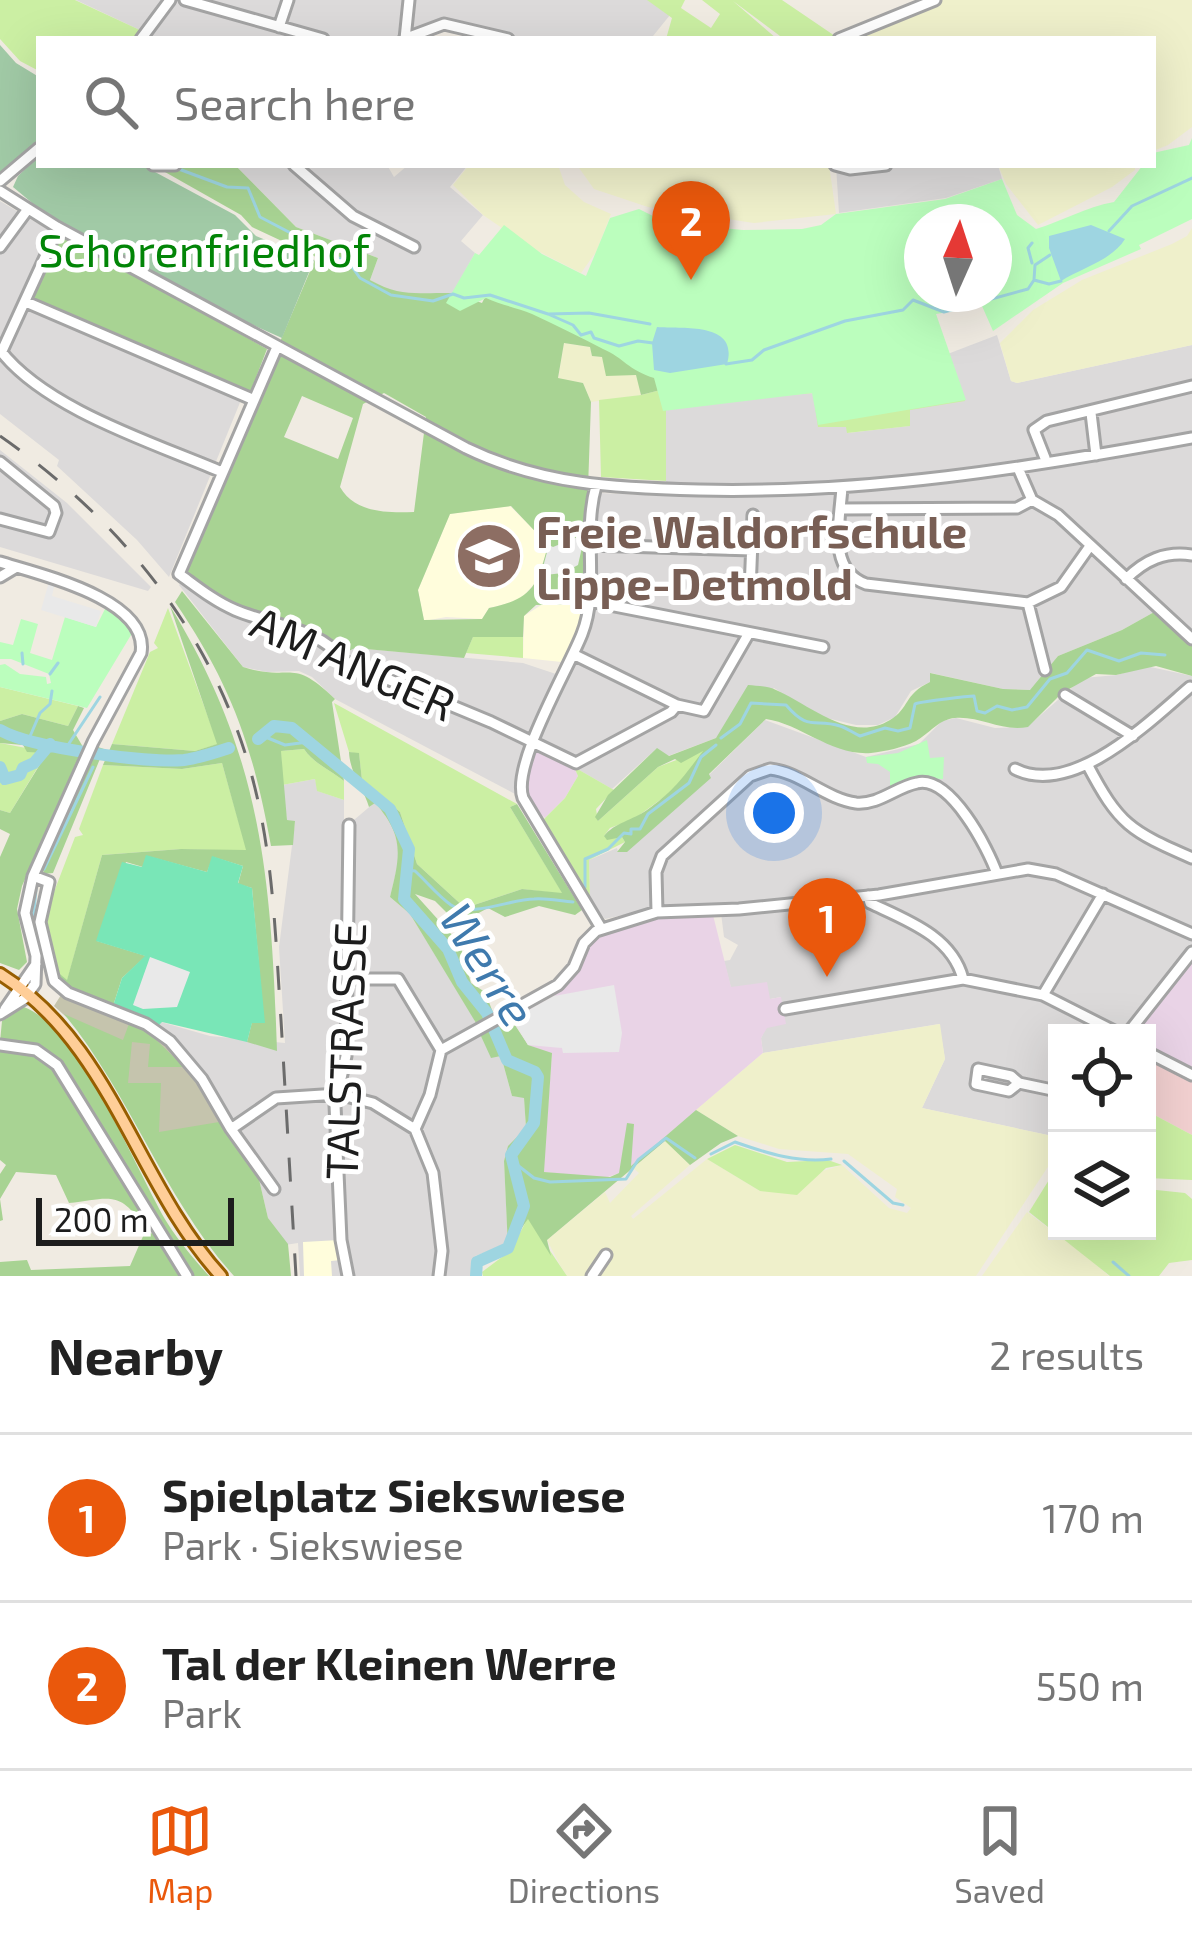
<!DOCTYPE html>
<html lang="en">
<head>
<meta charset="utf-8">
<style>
  body { margin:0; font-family:"Exo 2",sans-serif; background:#f6f6f6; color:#222 }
  .controls { position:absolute; right:36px; bottom:36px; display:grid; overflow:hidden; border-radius:0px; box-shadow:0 12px 48px #0002 }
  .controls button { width:108px; height:108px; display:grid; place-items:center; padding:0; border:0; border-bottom:3px solid #e0e0e0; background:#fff; color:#222; font:60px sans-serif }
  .compass { position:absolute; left:904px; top:204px; width:108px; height:108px; border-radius:50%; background:#fff; box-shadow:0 12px 48px #0002; rotate:3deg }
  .scale { position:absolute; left:36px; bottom:30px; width:198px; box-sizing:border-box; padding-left:12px; border:6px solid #1d1d1d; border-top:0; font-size:33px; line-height:42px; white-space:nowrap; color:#1d1d1d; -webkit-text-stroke:9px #fff; paint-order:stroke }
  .you { position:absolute; left:774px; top:813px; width:42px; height:42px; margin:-30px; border:9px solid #fff; border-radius:50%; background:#1a73e8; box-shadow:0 0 0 18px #1a73e833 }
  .badge { display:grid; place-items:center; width:78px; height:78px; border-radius:50%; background:#ea580c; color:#fff; font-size:39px; font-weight:700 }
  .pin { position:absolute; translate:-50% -99px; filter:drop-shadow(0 3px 6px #0008) }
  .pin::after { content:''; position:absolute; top:63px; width:42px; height:36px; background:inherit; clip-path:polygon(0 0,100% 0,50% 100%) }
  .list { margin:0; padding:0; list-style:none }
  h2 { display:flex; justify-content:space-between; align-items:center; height:156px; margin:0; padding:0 48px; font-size:51px }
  h2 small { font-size:39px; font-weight:400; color:#767676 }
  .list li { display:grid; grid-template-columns:78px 1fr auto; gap:36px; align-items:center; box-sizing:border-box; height:168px; padding:0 48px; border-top:3px solid #e0e0e0 }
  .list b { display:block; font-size:45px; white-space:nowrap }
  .list p { margin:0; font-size:39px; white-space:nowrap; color:#767676 }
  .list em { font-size:39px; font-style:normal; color:#767676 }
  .icon { flex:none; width:66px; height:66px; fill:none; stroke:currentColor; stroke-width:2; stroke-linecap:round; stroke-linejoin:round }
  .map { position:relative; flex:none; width:1192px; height:1276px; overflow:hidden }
  .search { position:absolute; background:#fff; box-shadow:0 12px 48px #0002; left:36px; right:36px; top:36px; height:132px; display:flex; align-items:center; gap:30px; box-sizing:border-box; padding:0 42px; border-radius:0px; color:#767676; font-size:45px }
  .sheet { height:492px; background:#fff }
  nav { display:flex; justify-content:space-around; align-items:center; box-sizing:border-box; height:168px; border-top:3px solid #e0e0e0; background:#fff; font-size:33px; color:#767676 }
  nav a { display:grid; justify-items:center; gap:6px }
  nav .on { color:#ea580c }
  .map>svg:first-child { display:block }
  .residential { fill:#dcdada }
  .commercial { fill:#f2d0d0 }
  .industrial { fill:#e9d3e6 }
  .education { fill:#fffddc }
  .construction { fill:#c5c4ad }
  .farmland { fill:#eff0cb }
  .grass { fill:#cbefa3 }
  .forest { fill:#a8d393; fill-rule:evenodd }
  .cemetery { fill:#a1caa6 }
  .park { fill:#bbfebd; fill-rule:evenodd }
  .pitch { fill:#79e6b7 }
  .parking { fill:#e9e9e9 }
  .water { fill:#9ed5e1 }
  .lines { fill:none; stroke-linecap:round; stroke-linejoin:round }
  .stream { stroke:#9ed5e1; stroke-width:3 }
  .river { stroke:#9ed5e1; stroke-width:12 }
  .minor-casing { stroke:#a4a4a4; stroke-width:15 }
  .major-casing { stroke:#975e00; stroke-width:16 }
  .minor { stroke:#fff; stroke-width:9 }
  .major { stroke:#ffce98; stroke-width:10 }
  .rail { stroke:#6b6b6b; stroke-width:3; stroke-dasharray:24 24; stroke-linecap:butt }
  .labels { text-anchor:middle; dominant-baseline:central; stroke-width:10; stroke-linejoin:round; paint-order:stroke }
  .park-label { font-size:45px; fill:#028507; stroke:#fff }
  .education-label { font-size:45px; font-weight:bold; fill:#785e54; stroke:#fff; text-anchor:start }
  .street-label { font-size:45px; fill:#1d1d1d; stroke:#fff }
  .water-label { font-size:48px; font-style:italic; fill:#3f7aad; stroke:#fff }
</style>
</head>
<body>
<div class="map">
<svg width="1192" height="1276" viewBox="0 0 1192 1276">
  <rect width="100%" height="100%" fill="#f0ebe2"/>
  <!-- residential -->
  <path class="residential" d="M76,0H648L670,15L653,36L657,39H522L450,22L413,39H146L142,31Z
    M235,165H387L394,177L408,165H468L450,187L483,215L461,241L475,253L453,293L435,296L391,292L370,280L378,258L296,227Z
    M836,165H998L1002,179L946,198L839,213Z
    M0,201L52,232L22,301L241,400L169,577L137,540L57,466L59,460L0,414Z
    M997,335L1011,381L1017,383L1192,345V644L1156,611L1122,630L1058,656L1031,690L1003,689L931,673L930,682L911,691L895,717L878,725H856L818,716L774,688L716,738L668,756L656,749L612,789L574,767L526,793L515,794L335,699L312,677L299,671L267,672L243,667L179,585L182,581L355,648L523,663L565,677L593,619L592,544L600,493L666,496V406L814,393L847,427L848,433L909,426V410L945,355Z
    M0,450L67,503L151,587L148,591L0,547Z
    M1146,666L1192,676V945L1123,1033H1057V1137L922,1108L945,1059L939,1024L763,1053L761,1038L781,997L770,999L731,988L724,961L730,960L738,945L724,937L720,905L664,906L605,919L590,901L589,860L617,848L618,852L710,777L709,775L765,720L866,757L919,744L942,721L956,718L995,728L1027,727L1083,678L1117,675Z
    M315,779L318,791L344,800V820H354L374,803L392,821L400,856L390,897L410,914L473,1017L491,1057L501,1056L512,1096L524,1097L526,1128L509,1146L504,1161L508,1244L475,1256L471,1262L472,1276H300L298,1243L285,1245L268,1218L258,1175L264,1171L208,1082L158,1026L161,1022L210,1036L285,1043L279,947L295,822L287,820L282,785Z"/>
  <!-- commercial -->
  <path class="commercial" d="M1147,1057L1192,1079V1135L1147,1111Z"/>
  <!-- industrial -->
  <path class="industrial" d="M538,748L574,767L578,776L565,798L545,818L532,806L524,785Z
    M713,915L731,987L767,982L770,999L781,997L786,1024L767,1028L761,1038L763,1053L629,1168L634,1124L619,1173L605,1178L543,1172L552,1054L528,1045L516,1025L527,1011L554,996L570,979L586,947L596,938L655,917Z
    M1192,945V1072L1147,1048V1033L1124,1032Z"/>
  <!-- education -->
  <path class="education" d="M510,506L549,545L536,582L519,601L489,608L482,619L446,617L424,621L418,590L450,514Z
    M546,602L584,604L583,620L562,662L523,658L524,616Z
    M339,1240L341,1260L331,1261L332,1276H304L303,1242Z"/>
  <!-- construction -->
  <path class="construction" d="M61,995L129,1019L167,1045L200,1082L233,1149L153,1150L100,1047L54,1006Z"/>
  <!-- farmland -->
  <path class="farmland" d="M941,0H1192V127L1168,145L1153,151V39H852Z
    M469,165H558L565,185L584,202L611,214L596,252L581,273L528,246L483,215L453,185Z
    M577,165H829L836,214L754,223L648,207L594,189Z
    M998,165H1135V170L1112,187L1038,225L1006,184Z
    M1192,228V345L1017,383L1011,381L1000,343L1033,310L1082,280L1172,244L1187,236Z
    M564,343L590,347L592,356L602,357L637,375L641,395L591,402L583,383L558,379Z
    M940,1024L945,1059L922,1108L1057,1137V1153L976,1276H567L560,1265L547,1240L605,1192L610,1203L639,1173L633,1168L666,1141L690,1165L631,1216L633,1219L707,1159L760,1191L842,1165L889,1208L907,1213L911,1208L895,1197L897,1189L848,1154L779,1149L738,1136L696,1110L763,1053Z
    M1027,1212L1087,1257L1109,1276H982Z"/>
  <!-- grass -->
  <path class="grass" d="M0,0H75L142,31L135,39H39V71L20,61L0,39Z
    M647,0H685L681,8L711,28L720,14L702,0H782L835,36L784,39L733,1L777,39H666L672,18Z
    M938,340L965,401L910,410V426L847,433L846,427H818L813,393L666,406V481L601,477L599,400L641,395L730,372Z
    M168,608L218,744L195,751L112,744L150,652L158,648L154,643Z
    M473,637H523V658L466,653Z
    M0,687L78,706L68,726L22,714L0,721Z
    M334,703L517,804L510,807L563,894L522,889L465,908L417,864L400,812L362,780L359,754L349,752Z
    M0,743L47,752L10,813L0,810Z
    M708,748L683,783L634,819L610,828L604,836L622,837L625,842L589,860L590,901L542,821L565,798L578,776L574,767L614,790L596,809L598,821L658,767Z
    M304,749C314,764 329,769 344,781V800L317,791L315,779L282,785L281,751Z
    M222,763L247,851L181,849L102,855L67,981L54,969L44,918L75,837L83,835L79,829L103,765L182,769Z
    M1147,1111L1192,1135V1180L1147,1178Z
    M735,1145L787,1162L828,1160L842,1165L826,1168L797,1195L760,1191L707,1159Z
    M1057,1167V1231H1147V1189L1185,1193L1192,1199V1260L1169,1263L1159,1276H1110L1029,1212Z
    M528,1218L567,1276H483L482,1272L510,1251Z"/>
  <!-- forest -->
  <path class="forest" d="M178,165H235L296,227L378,258L370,280C402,298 418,292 451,293C461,293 473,300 482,303L499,269L580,301L730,372L641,395L636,375L606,376L602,357L592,356L590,347L564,343L558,378L583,383L591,402L584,604L536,605L524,616L523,637H473L464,658L355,648L340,655C314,627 272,625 237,609C217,599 200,585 183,570L316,257L252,227L241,215L165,172ZM384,393L426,417L414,512C387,513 355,513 340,487L363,404ZM302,396L353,418L338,459L284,437ZM511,506L548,545C537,587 532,599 489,608L482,619L424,620L418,590L450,514Z
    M56,230L267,349L250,393L30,301Z
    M182,591L243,667C292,683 290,655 335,699L332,702L344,781C329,769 314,764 304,749L281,751L287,820L295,821L293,845L271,846C253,747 232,686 175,602Z
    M170,606C263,757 271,878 277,1051L247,1042L252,1022L264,1023L252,888L238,884L243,866L213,857L207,872L147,856L143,867L126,862L97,941L146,956L122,978L113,1006L70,989L54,969L67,980L102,855L181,849L246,850L222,763L182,769L103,765L112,744L195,751L217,744Z
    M1156,611L1192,644V676L1156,666L1116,675L1096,674L1062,693L1028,727C1001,732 981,716 955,718C939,719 929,734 916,741C902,748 886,751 871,753C832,756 801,724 766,719L709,774L711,778L627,852H617L625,842L622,837L607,840L604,836C614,823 633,820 647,810C674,791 684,776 703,751L681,763L675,759L658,767L598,821L595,817L608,795L657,748L669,756L716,738L748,685C757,686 768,686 776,690C809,704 851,744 890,720C910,708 903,695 930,682V673L1003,689L1030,690L1058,656L1122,630Z
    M78,706L84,708L73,730L83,747L22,886L17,909L27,962L19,970L0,963V857L10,834L0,829V810L10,813L47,753L27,752L23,745L0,743V721L22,714L68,726Z
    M98,747L104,749L53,873L44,874L42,866Z
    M349,752L359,753L362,780L400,812L417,864L465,908L522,889L562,893L510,807L517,804L582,910L575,915L539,906L505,917L488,908L458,924L435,901L415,894L460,944L471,983L485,992L494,1015L476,1023L410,914L390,897C400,857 405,836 375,803L369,807C364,789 350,774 349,752Z
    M24,1007C81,1029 136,1171 168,1224C180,1243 195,1260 209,1276H192L186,1268L59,1063L51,1056L0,1042L2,1021Z
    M64,1014L123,1040L130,1021L143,1027L184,1067H148L150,1044L132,1042L128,1083H161L159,1132L219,1122L258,1175L268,1218L288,1244L291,1276H234C163,1197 131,1095 64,1014Z
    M511,1019L528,1045L552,1053L544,1172L610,1177L619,1173L627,1123L634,1124L631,1166L696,1110L738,1136L721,1143L690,1165L665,1141L547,1240L551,1256L528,1219L508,1248L504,1161L508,1146L526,1128L524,1098L512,1096L501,1056L491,1058L480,1034Z
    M0,1050C14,1052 34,1053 46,1062C72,1078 129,1191 148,1223L142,1226C121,1189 107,1199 69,1203L56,1175L16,1172L0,1199L3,1220L0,1221V1174L6,1165L0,1160Z
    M155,1233L182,1276H0V1262L27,1260L31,1270L130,1266L144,1234Z"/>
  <!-- cemetery -->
  <path class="cemetery" d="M0,45L16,63L39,77V139L0,173Z
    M39,156V165H142L235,215L256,236L314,260L282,338L222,311L43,212L13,187L18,176Z"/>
  <!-- park -->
  <path class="park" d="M1192,138V219L1139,245L1141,249L1063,283L993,331L982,306L936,314L966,400L818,425L812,393L663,411L654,378C628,370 624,358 603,349C580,337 556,325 532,314C518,308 501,305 486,298L460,311L446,303L475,253L479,255L504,225L542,254L586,276L610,218L639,209L653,216L701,226L743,230L802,229L821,225L836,214L945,199L1002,179L1017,215L1036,229C1063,221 1085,207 1114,202L1143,165H1153V153L1189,145ZM922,222H994V294H922Z
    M106,607L134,630L87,708L0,687V665L5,664L20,674L46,677L47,684L51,683L49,674L11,659H0V642L13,645L21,619L38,624L30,653L52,660L65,617L96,627Z
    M927,740L930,758L944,757L943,779L921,778L890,790V772L878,764L867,763L866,757L898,753Z"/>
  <!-- pitch -->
  <path class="pitch" d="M146,855L207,872L212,856L243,866L238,883L252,888L265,1023H252L247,1042L162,1022L158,1026L113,1006L122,978L145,956L96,941L122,862L142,867Z"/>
  <!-- parking -->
  <path class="parking" d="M585,534L578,565L563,573L545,575L543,567L549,545L553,547Z
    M49,582L55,583L52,596L101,611L96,627L41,610Z
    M150,957L190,972L177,1007L143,1009L133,1005Z
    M614,985L622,1033L619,1052L563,1053L562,1048L528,1045L516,1025L527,1011L554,996Z"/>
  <!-- water -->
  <path class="water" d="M1091,225L1125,239C1112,260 1082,268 1061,281L1049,248V236Z
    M657,327C684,329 739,322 727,364L670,373L654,370L652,343Z"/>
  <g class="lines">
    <!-- stream -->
    <path class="stream" d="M176,168L227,187L248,188L260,217L350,264L360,278L391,295L433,301L453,294L464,298L490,295L548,314L589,313L650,324
      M1109,231L1132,206L1192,178
      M1032,263L1028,248L1032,243
      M1034,280L1049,284L1061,281
      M548,314L573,325L581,335L591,332L594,338L619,346L638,341L653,343
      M726,364L752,360L764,350L845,321L903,310L913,300L944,312L1028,289L1034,280L1035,265L1050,255
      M22,653L23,664
      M50,674L58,663
      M263,736L285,745L308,742
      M721,738L740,724L751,703L786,705C809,732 815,718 840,726C847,728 853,733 860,736L885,728L898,731L910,728L915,704C918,702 969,696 974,696L977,711L985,713L997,706L1012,710L1027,707L1050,679L1067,673L1087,650L1119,661L1141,653L1165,655
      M28,741L40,713L50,704L52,691
      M66,748L100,697
      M44,869L93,767
      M408,870L415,871C427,882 438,896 451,905C471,918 511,899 534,899C547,898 560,901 573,902
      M585,887V859L608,849L624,833L631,834V829H640L648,814L689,783L701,757L716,745
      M33,921L36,889
      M711,1154L735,1142C769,1154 799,1163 831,1159
      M511,1160L534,1178L550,1182L626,1179L638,1160L666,1138L695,1158
      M844,1161L893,1203L903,1205
      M1113,1262L1129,1276"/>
    <!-- river -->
    <path class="river" d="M0,730C30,748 147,763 184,760C199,758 214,753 229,748
      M258,739L274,726L292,728L390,809L409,849L404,899L448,949L462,982L487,1013L507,1060L535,1072L538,1077L534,1123L511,1155L524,1206L508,1248L477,1262L476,1276
      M0,767L5,779L20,775L23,768L34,763L50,744"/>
    <!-- minor casing -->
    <g class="minor-casing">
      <path id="minor" d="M185,0L323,39
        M279,27L288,0
        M141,39L170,0
        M404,39L444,24L508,39
        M405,39L409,0
        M839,39L935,0
        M153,165H175
        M294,165L353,216L414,247
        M835,165L850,169L886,165
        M0,181L39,148
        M0,191L57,227L466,448C542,485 617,488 699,490C866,494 1028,468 1192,438
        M0,247L28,209
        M26,302L252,399
        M277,347L179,574C197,587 214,601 235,610C270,625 321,628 344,661L491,722L576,763L671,712L677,705L704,711L749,633
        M0,350C45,409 154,443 222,472
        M2,351L51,244
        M1091,413L1096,455
        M1045,458L1034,430L1047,421L1192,386
        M0,462L54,506L56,513L49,532L0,519
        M1018,468L1032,500L1058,515L1192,639
        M596,486C582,534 600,589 582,634C568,670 511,765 523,798L601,928
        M842,487C840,521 827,570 866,584L1028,603L1061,587L1090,546
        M841,509L1017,508L1032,500
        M589,545L752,550
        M0,562C38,574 150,599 141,653L93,742L33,876L25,913L36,956L35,984L24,999L0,1014
        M0,577L15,568
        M1126,579C1145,560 1165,551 1192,555
        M750,591L753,515
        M589,601L823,647
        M1028,603L1045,670
        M573,654L677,705
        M1065,695L1133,736
        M1087,764C1119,825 1130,831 1192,858
        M1015,769C1073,798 1150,721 1190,687
        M33,876L49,882L40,922L54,981L68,993L146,1024L170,1041L202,1079L231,1129L276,1098L338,1094L373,1103L415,1129L433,1173L442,1251L439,1276
        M868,896L870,903C906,920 952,936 963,979
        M657,912L656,872L662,856L750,776L770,769C800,772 826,799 856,803C879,805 896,787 917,783C950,775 988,848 997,874
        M347,979H398L441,1050L430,1095L415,1129
        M1043,995L1103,894
        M5,1009L36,964
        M785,1009L963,979L1043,995L1118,1033
        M1128,1033L1192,952
        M0,1045L36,1050L57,1065L187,1276
        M441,1050L558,985L574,967L584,943L596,931L657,912L739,909L879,895L1028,869L1056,874L1192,934
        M1147,1052L1192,1075
        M978,1069L1011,1076L1019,1083L1009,1091L976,1084Z
        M1019,1083L1057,1091
        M231,1129L274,1189
        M348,1276L341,1240L335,1105L346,1056L349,825
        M592,1276L606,1255"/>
    </g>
    <!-- major casing -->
    <g class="major-casing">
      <path id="major" d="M0,974C112,1044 136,1183 221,1276"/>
    </g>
    <!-- minor -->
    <use href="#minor" class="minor"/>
    <!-- major -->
    <use href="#major" class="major"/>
    <!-- rail -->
    <path class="rail" d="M0,436C128,525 224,647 258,801C274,873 276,947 281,1020C286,1105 291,1191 296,1276"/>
  </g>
  <!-- icons -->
  <defs>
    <g id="school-disc" transform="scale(3.45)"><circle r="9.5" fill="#8d6e63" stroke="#fff"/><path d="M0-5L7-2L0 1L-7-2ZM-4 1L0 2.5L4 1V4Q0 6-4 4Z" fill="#fff"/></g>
  </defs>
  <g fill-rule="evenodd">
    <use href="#school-disc" x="489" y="556"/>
  </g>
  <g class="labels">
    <!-- park labels -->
    <g class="park-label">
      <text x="204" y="249">Schorenfriedhof</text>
    </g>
    <!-- education labels -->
    <g class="education-label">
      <text x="536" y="530">Freie Waldorfschule<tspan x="536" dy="52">Lippe-Detmold</tspan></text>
    </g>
    <!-- street labels -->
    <g class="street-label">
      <text transform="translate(354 662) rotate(24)">AM ANGER</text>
      <text transform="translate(344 1051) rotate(-88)">TALSTRASSE</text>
    </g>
    <!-- water labels -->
    <g class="water-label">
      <text transform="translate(489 964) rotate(58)">Werre</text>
    </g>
  </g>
</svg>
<div class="controls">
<button><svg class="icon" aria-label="locate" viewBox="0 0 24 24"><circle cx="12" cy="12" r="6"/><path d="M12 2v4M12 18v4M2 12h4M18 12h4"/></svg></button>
<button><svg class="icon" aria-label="layers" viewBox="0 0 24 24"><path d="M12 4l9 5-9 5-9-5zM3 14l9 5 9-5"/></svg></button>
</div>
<svg class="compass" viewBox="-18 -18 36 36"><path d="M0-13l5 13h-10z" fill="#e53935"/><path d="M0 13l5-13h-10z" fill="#767676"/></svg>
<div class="scale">200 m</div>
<div class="you"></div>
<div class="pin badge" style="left:827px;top:977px">1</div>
<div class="pin badge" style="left:691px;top:280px">2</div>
<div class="search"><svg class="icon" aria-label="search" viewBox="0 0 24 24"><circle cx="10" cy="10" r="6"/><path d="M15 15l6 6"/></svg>Search here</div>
</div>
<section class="sheet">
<h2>Nearby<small>2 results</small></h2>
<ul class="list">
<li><span class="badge">1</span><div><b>Spielplatz Siekswiese</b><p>Park · Siekswiese</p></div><em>170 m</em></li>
<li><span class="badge">2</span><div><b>Tal der Kleinen Werre</b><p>Park</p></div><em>550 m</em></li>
</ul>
</section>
<nav>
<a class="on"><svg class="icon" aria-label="map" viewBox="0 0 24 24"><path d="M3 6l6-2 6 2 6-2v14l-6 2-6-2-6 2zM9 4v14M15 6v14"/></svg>Map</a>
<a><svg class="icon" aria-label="directions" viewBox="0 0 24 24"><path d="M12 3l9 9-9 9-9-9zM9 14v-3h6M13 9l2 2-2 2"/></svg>Directions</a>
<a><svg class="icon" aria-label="saved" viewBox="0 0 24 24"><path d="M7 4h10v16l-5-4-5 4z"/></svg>Saved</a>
</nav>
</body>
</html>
